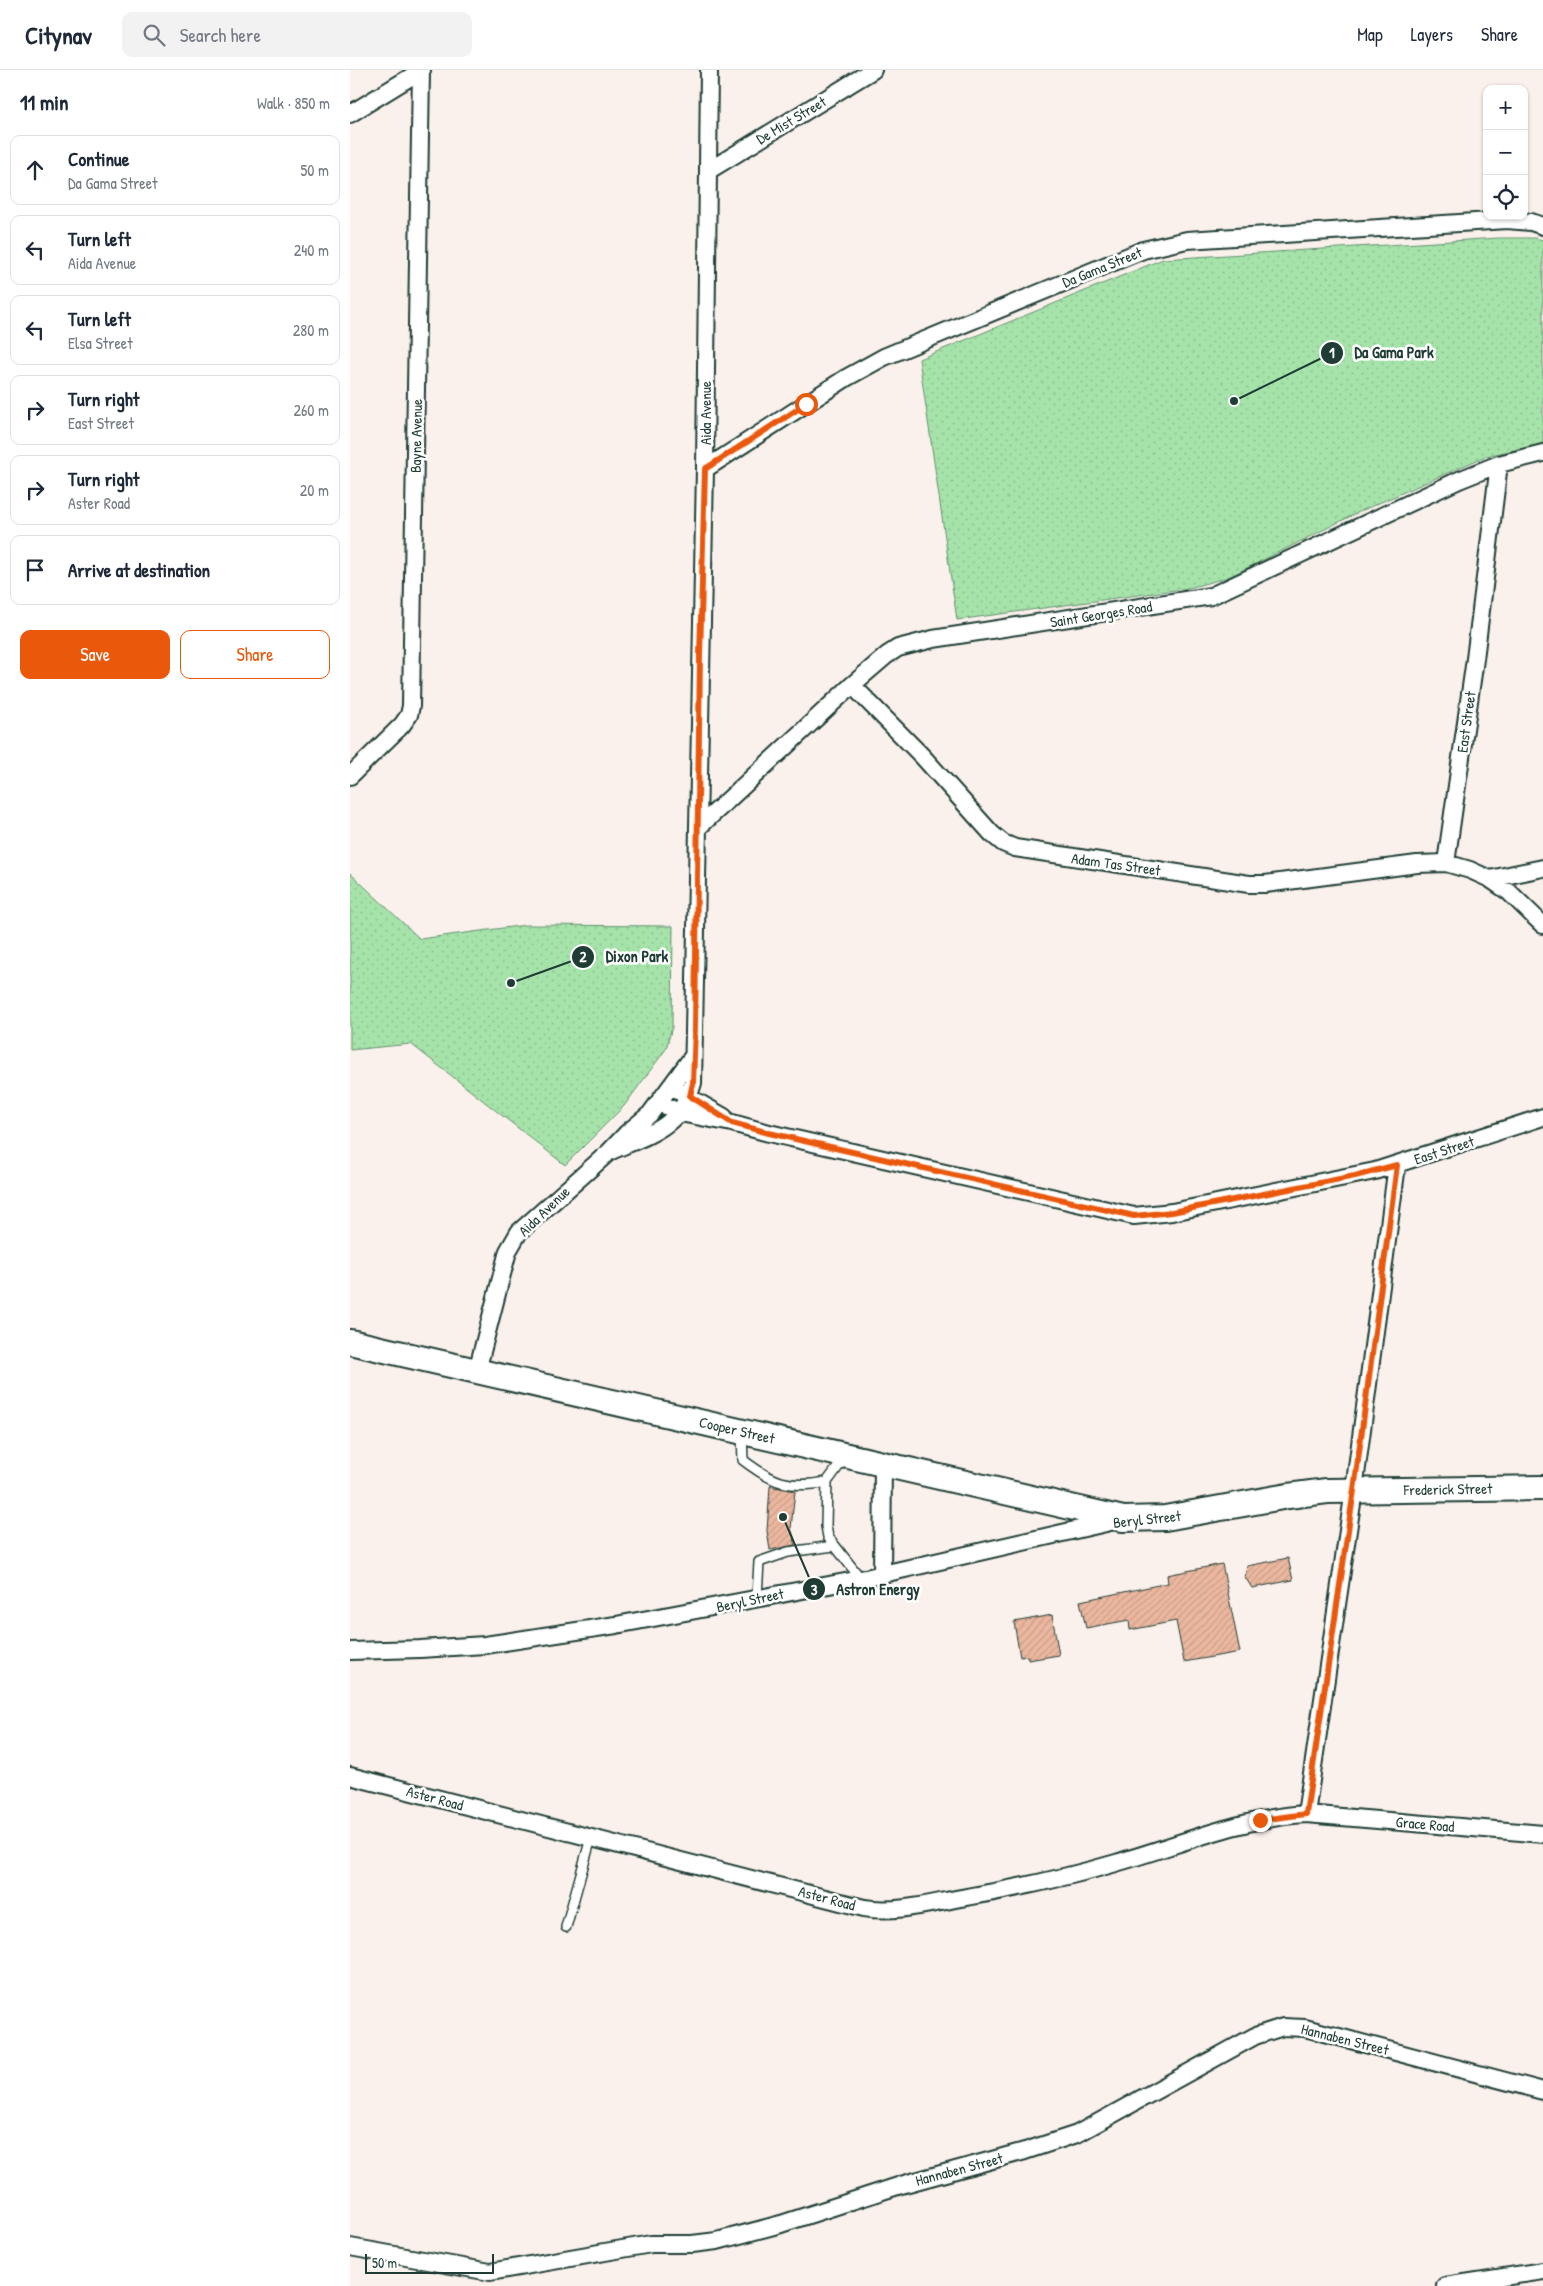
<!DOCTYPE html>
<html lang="en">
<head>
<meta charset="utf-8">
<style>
  body { margin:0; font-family:"Patrick Hand",sans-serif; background:#f2f2f3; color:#1f2937 }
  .controls { position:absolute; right:15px; top:15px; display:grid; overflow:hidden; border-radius:10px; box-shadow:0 1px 4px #0004 }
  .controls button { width:45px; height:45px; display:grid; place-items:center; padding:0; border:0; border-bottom:1px solid #e0e1e3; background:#fff; color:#1f2937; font:25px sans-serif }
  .scale { position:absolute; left:15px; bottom:12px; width:129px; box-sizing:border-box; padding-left:5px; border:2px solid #1f3d34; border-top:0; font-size:14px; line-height:18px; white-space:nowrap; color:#1f3d34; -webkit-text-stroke:4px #fff; paint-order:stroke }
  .stop { position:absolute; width:15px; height:15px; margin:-11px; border:4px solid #ea580c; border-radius:50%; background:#fff }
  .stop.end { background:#ea580c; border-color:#fff; box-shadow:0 1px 5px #0008 }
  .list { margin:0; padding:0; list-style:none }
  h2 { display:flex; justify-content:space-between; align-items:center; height:65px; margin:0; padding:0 20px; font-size:21px }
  h2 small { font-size:16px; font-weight:400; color:#747a83 }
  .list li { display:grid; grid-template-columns:32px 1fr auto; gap:15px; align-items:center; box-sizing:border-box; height:70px; margin:0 10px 10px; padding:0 10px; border:1px solid #e0e1e3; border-radius:10px }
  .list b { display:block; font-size:19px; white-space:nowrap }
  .list p { margin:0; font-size:16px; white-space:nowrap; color:#747a83 }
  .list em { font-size:16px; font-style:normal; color:#747a83 }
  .actions { display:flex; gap:10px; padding:15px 20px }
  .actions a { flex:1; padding:11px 0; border:1px solid #ea580c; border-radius:10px; text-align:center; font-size:18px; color:#ea580c }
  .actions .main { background:#ea580c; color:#fff }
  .icon { flex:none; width:28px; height:28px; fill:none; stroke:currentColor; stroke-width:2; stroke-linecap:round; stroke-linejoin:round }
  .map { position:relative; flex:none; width:1193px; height:2216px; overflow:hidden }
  header { display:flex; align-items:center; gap:30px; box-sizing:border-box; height:70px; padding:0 25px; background:#fff; border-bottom:1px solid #e0e1e3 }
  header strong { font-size:24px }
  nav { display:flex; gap:28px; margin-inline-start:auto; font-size:18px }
  .search { width:350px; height:45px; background:#f2f2f3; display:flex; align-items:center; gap:12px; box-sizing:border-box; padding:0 18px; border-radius:10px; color:#747a83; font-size:19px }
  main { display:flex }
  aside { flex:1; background:#fff }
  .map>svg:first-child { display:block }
  .park { fill:url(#park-dots); stroke:#62906f }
  .building { fill:url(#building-hatch); stroke:#1f3d34 }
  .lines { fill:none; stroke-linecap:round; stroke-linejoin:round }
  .lane-casing { stroke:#1f3d34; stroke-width:12 }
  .street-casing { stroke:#1f3d34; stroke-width:20 }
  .secondary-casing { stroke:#1f3d34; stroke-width:28 }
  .lane { stroke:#fff; stroke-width:9 }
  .street { stroke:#fff; stroke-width:16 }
  .secondary { stroke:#fff; stroke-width:24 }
  .route { stroke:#ea580c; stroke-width:6 }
  .labels { text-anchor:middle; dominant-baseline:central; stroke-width:5; stroke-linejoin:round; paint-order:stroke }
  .street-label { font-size:15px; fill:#1f3d34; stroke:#fff }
  .leader { fill:none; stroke:#1f3d34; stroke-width:2 }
  .callout-dot { fill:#1f3d34; stroke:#fff; stroke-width:2 }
  .mark-label { font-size:15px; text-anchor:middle; font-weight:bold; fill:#fff }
  .callout-label { font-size:16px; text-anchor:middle; font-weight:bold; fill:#1f3d34; stroke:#fff; stroke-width:5; stroke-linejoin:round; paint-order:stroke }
</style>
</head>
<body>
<header>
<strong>Citynav</strong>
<div class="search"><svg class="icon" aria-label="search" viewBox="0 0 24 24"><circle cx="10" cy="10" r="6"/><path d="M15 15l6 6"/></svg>Search here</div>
<nav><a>Map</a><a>Layers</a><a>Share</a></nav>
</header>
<main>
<aside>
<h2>11 min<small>Walk · 850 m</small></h2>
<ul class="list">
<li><svg class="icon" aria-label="ahead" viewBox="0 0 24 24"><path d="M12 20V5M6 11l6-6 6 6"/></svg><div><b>Continue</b><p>Da Gama Street</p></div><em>50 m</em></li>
<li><svg class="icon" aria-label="left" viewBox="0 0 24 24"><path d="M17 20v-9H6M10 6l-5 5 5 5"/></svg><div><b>Turn left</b><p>Aida Avenue</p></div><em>240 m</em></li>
<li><svg class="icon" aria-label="left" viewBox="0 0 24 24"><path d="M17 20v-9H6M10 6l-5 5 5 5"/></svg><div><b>Turn left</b><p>Elsa Street</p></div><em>280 m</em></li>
<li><svg class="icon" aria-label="right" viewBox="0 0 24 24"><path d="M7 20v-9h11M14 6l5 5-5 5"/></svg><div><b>Turn right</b><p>East Street</p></div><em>260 m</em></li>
<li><svg class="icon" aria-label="right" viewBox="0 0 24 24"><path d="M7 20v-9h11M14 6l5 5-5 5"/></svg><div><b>Turn right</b><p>Aster Road</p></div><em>20 m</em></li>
<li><svg class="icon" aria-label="arrive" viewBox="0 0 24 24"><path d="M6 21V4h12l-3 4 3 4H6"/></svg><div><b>Arrive at destination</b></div></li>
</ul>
<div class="actions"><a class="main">Save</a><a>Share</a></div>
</aside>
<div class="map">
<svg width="1193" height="2216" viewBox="0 0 1193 2216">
  <defs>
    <pattern id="park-dots" width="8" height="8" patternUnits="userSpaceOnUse" patternTransform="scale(1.25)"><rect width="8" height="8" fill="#a6e3aa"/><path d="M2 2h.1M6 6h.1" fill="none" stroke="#8ec493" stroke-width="1.8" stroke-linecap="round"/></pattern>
    <pattern id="building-hatch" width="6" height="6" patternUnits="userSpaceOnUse" patternTransform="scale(1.25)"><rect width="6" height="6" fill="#ecb79f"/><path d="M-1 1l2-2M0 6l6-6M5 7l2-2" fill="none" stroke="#ca9e8a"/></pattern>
  </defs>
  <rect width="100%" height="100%" fill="#fbf1ec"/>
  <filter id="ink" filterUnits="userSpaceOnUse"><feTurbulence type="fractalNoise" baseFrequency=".02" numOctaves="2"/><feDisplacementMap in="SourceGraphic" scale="10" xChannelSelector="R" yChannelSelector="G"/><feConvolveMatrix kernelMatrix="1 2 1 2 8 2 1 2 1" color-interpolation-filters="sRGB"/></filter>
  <g filter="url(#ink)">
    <!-- park -->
    <path class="park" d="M1149,168H1185L1193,170V374L1136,386L1013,440L879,507L839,518L607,550L569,289L813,189Z
      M0,803L70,869L176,855L323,856L322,957L316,979L274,1036L215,1095L61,974L0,980Z"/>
    <!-- building -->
    <path class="building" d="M420,1416L445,1421L441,1458L446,1475L420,1480L417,1461Z
      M938,1488L943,1510L902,1518L895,1507L897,1496Z
      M872,1494L890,1582L834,1592L826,1551L780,1560L779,1550L736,1558L730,1531L818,1513L817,1505Z
      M702,1545L709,1585L678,1590V1586L670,1587L664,1552Z"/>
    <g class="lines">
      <!-- lane casing -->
      <g class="lane-casing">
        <path id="lane" d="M392,1364L393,1390C423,1413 439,1419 477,1412L496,1386
          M477,1412L476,1456L478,1467L511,1509
          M407,1527L409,1492L438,1482L484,1476
          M216,1857L241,1768"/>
      </g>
      <!-- street casing -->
      <g class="street-casing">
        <path id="street" d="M0,44L72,0
          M358,101L523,0
          M355,399L496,308L534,287L793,180L837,170L1157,150L1181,152L1193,156
          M502,615L573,687L642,764L653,773L665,778L899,814H915L1067,794L1096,793L1120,800L1140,809L1159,822L1193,855
          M0,706L52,655L59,645L61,636L71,1
          M349,757L502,615L537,585L548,578L583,569L861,526L1109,410L1149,394L1193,383
          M1096,793L1125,589L1149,394
          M1140,809L1193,798
          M330,1022L374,1047
          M310,1033L330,1043L382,1053L419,1063L784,1146L822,1142L1025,1101L1193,1047
          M259,1082C297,1065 331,1058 343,1013L355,399L359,0
          M127,1301L158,1181L169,1162L259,1082L277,1063L300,1044L343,986
          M532,1504L533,1394
          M0,1581L70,1579L135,1575L266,1555L511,1509L769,1450
          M0,1706L514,1838C546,1843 579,1834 611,1828C663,1819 715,1808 766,1793C829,1775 890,1748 956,1744L1193,1764
          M956,1744L1004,1420L1047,1095
          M0,2177L140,2202L301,2174H342L367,2171L431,2154L551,2115L675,2081L727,2064L905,1966L933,1957L955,1958L1193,2021
          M1095,2216L1193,2201"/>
      </g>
      <!-- secondary casing -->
      <g class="secondary-casing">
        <path id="secondary" d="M0,1272L773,1449L815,1448L938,1426L977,1421L1193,1418"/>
      </g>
      <!-- lane -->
      <use href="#lane" class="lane"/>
      <!-- street -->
      <use href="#street" class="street"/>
      <!-- secondary -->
      <use href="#secondary" class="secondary"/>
    </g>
  </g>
  <g class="lines" filter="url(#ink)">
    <!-- route -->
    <path class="route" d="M456,334L355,399L350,586L345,956L343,1013L340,1026L382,1053L419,1063L784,1146L822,1142L1005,1106L1047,1095L1004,1420L956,1744L910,1750"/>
  </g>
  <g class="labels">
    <!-- street labels -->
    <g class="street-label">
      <text transform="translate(441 50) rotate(-31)">De Mist Street</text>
      <text transform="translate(752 197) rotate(-22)">Da Gama Street</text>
      <text transform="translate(355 343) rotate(-90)">Aida Avenue</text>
      <text transform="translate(66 366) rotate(-89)">Bayne Avenue</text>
      <text transform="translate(751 544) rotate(-9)">Saint Georges Road</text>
      <text transform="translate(1116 652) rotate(-82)">East Street</text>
      <text transform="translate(766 794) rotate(8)">Adam Tas Street</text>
      <text transform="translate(1094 1080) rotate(-18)">East Street</text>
      <text transform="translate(194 1141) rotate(-44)">Aida Avenue</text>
      <text transform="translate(387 1360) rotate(13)">Cooper Street</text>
      <text transform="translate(1098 1419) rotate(-1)">Frederick Street</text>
      <text transform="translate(797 1449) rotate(-6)">Beryl Street</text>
      <text transform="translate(400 1530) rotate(-12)">Beryl Street</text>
      <text transform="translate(85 1728) rotate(15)">Aster Road</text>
      <text transform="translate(1075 1754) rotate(5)">Grace Road</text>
      <text transform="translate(477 1828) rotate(15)">Aster Road</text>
      <text transform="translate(995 1969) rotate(14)">Hannaben Street</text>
      <text transform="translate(609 2099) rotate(-15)">Hannaben Street</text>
    </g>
  </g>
  <!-- callouts -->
  <path class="leader" d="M884 331L982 283M161 913L233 887M433 1447L464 1519"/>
  <g class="callout-dot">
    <circle cx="884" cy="331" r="5"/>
    <circle cx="161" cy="913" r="5"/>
    <circle cx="433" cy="1447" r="5"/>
    <circle cx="982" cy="283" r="12"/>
    <circle cx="233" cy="887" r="12"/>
    <circle cx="464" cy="1519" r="12"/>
  </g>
  <g class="mark-label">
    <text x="982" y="288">1</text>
    <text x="233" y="892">2</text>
    <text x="464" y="1525">3</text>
  </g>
  <g class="callout-label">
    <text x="1044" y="288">Da Gama Park</text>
    <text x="287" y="892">Dixon Park</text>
    <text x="528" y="1525">Astron Energy</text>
  </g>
</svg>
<div class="controls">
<button>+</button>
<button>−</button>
<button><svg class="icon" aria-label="locate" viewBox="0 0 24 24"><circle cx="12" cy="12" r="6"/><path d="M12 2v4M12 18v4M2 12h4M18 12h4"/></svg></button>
</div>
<div class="scale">50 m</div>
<div class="stop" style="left:456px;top:334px"></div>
<div class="stop end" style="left:910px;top:1750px"></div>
</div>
</main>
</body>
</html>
